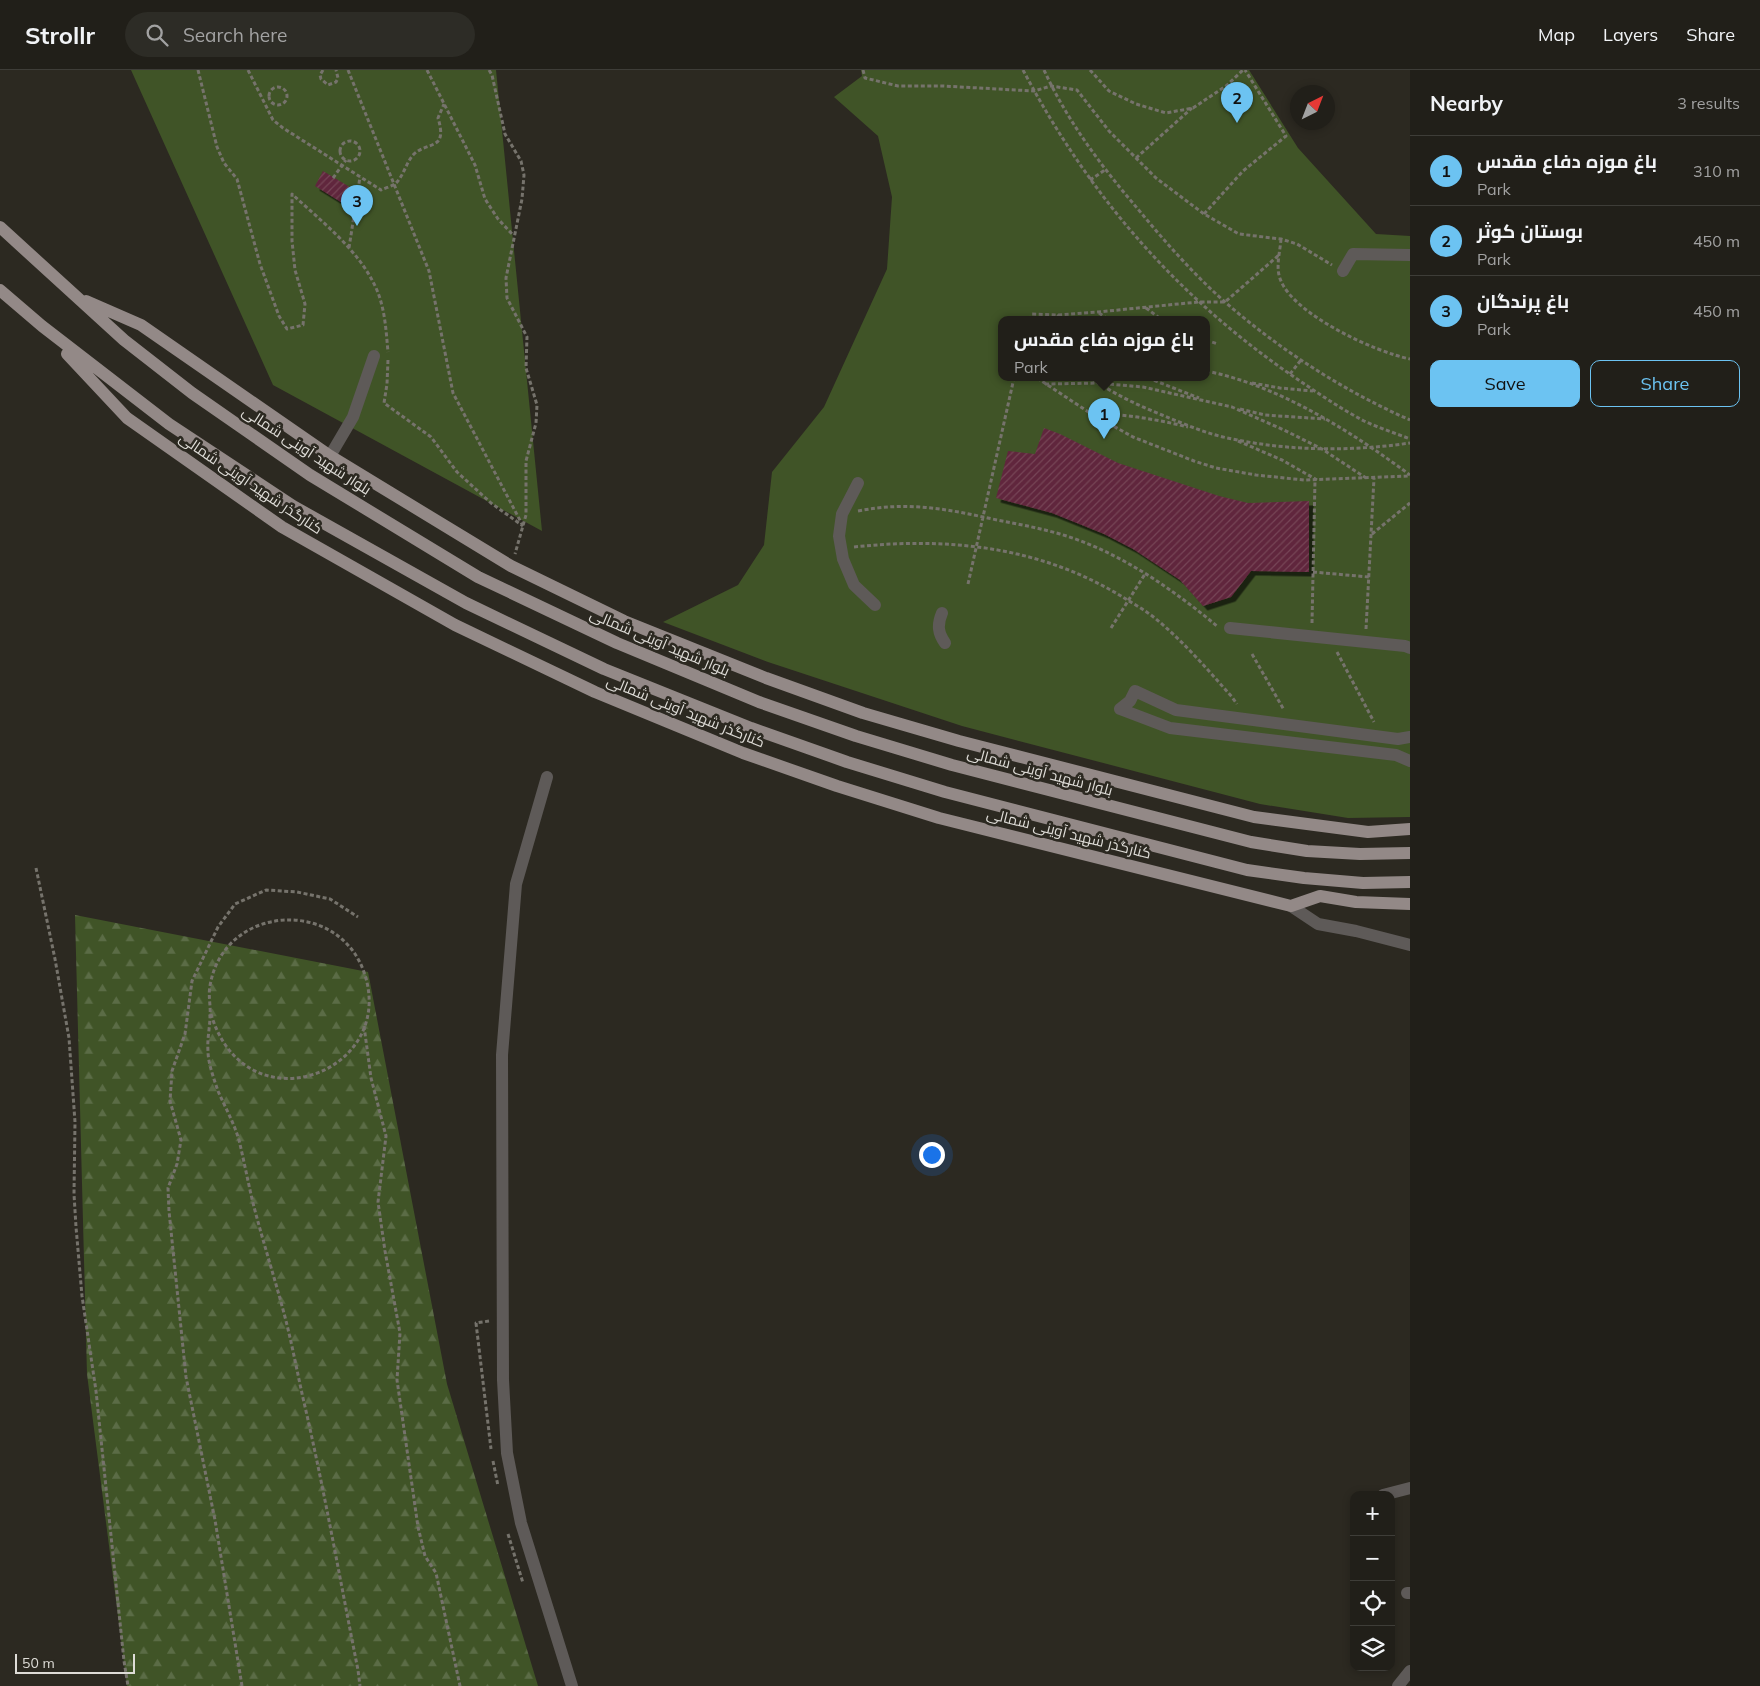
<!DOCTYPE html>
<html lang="en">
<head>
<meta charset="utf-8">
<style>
  body { margin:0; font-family:Mulish,Cairo,sans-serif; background:#2d2c26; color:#f1f3f6 }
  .controls { position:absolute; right:15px; bottom:15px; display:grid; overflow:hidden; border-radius:10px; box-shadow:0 2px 8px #0003 }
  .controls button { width:45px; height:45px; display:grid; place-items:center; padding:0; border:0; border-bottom:1px solid #3e3d38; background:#211f19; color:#f1f3f6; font:25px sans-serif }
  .compass { position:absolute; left:1290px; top:15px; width:45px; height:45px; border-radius:50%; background:#211f19; box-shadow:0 2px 8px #0003; rotate:42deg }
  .scale { position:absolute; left:15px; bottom:12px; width:120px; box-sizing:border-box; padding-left:5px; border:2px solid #dedcd7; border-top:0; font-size:14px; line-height:18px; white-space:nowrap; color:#dedcd7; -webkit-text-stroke:4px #2c2921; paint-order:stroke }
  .you { position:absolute; left:931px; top:1084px; width:18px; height:18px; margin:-12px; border:4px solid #fff; border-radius:50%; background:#1a73e8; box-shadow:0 0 0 8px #1a73e833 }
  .badge { display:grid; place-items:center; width:32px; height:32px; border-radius:50%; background:#6cc3f2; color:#111; font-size:16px; font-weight:700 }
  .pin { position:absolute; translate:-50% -41px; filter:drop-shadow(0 1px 2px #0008) }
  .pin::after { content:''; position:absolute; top:26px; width:18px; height:15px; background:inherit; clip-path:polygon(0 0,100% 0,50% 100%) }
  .popup { position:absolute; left:998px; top:246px; width:212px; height:65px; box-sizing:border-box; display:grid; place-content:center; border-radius:10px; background:#211f19; filter:drop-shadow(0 1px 4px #0005); font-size:16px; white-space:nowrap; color:#a2a2a2 }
  .popup b { font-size:19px; color:#f1f3f6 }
  .popup::after { content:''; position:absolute; left:50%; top:100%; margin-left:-10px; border:10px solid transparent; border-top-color:#211f19 }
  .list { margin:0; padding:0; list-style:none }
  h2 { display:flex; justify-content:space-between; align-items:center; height:65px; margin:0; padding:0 20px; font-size:21px }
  h2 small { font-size:16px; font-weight:400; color:#a2a2a2 }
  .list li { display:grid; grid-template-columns:32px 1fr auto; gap:15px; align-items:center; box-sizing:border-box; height:70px; padding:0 20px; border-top:1px solid #3e3d38 }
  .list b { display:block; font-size:19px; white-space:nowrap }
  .list p { margin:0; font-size:16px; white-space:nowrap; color:#a2a2a2 }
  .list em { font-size:16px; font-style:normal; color:#a2a2a2 }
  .actions { display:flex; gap:10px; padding:15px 20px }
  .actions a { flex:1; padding:11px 0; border:1px solid #6cc3f2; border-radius:10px; text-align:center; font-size:18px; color:#6cc3f2 }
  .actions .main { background:#6cc3f2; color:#111 }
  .icon { flex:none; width:28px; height:28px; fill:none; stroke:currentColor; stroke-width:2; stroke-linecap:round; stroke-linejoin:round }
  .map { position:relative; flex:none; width:1410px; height:1616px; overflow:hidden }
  header { display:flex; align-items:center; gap:30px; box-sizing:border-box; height:70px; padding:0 25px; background:#211f19; border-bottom:1px solid #3e3d38 }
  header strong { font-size:24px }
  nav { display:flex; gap:28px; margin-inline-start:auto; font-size:18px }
  .search { width:350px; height:45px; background:#2d2c26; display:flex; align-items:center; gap:12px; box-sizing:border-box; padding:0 18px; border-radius:28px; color:#a2a2a2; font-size:19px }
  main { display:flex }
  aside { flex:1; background:#211f19 }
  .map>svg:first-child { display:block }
  .forest { fill:url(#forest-firs) }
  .park { fill:#405427; fill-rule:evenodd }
  .building { fill:url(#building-hatch); filter:url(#shadow) }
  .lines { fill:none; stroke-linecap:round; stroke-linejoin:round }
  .path { stroke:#76736c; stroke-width:3; stroke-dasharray:4 2.5; stroke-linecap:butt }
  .minor { stroke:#5e5a58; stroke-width:12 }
  .major { stroke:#938987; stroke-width:12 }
  .labels { text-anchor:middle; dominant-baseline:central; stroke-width:5; stroke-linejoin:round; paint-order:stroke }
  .street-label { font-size:15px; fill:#dedcd7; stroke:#2c2921 }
</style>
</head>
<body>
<header>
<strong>Strollr</strong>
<div class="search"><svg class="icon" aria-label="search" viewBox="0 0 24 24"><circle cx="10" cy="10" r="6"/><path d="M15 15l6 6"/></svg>Search here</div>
<nav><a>Map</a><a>Layers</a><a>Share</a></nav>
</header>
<main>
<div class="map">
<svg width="1410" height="1616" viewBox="0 0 1410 1616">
  <defs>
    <pattern id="forest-firs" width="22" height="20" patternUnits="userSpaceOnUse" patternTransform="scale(1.25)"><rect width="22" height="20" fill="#405427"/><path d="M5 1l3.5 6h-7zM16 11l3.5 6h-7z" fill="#5b6c46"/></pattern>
    <pattern id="building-hatch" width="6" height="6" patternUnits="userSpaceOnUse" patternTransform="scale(1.25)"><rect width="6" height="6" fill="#60263c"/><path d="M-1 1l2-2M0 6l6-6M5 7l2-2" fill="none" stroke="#764557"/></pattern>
    <filter id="shadow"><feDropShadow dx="4.5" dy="4.5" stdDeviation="0" flood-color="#0009"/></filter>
  </defs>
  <rect width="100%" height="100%" fill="#2c2921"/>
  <!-- forest -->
  <path class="forest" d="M75,845L368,902L447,1314L538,1616H127L87,1304Z"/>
  <!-- park -->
  <path class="park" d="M131,0H496L542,461L273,315Z
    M861,0H1249L1298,78L1376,164L1410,166V747L1348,748L1260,734L962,656L768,592L663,552L738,515L764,475L772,402L824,337L887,199L892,127L878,66L834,27L862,6ZM1002,250H1206V308H1002Z"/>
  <!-- building -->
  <path class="building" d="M323,101L353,119L344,134L315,116Z
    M1044,358L1060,364L1118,393L1219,426L1248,433L1309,431V502L1251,501L1231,527L1203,536L1180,510L1133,479L1104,464L1052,443L996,428L1008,381L1035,384Z"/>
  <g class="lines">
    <!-- path -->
    <path class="path" d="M198,0L217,77L224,93L237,109L260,194L279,246L287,259L303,255L305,234L295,200L292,171V124C322,152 359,180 376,218C385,238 386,260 388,282
      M248,0L273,50L283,58L381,120C385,118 392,116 395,114C404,106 406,92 414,84C428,71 448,81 438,48L444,34
      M323,0L320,5L321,9L328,15L336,12L338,8L336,0
      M348,0L429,201L453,323L523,456
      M427,0L475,95L485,129L498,149L513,165
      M489,0L492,5L505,64L521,91L524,105L522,129L506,208L507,228L527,267L526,298L537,335L536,353L526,391V445L515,484
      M863,0L865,8L898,16H943L1034,21L1051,16L1077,20L1109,61L1156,108L1204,144L1239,164L1281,169L1297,174L1332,195
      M1023,0C1088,123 1171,220 1284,300C1310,318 1336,336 1364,351C1379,358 1395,363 1410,369
      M1044,0C1066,48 1098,92 1132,132C1161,167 1191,202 1225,232C1280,280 1344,321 1410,350
      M1090,0L1109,21L1136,34L1166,43L1193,38L1226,16L1243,0
      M269 26a9 9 0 1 1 18 0a9 9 0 1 1-18 0Z
      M340 81a10 10 0 1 1 20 0a10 10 0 1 1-20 0Z
      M1136,88L1192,38
      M333,108L346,90
      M1090,110L1105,100
      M1204,144L1243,101L1286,66L1245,0
      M1281,169C1280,183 1275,198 1281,211C1295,245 1375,282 1410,289
      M349,178L360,107
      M1146,238L1162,250
      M1099,243L1109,250
      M1057,245L1063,250
      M1030,250L1032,244L1057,245L1098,242L1198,232H1225L1279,185
      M1206,270L1218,274
      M388,290L387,314L384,333L431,367L457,402L491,433L523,456
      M1206,301C1278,315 1352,362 1410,405
      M1290,304L1301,290
      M1037,308L1090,343L1133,367L1194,391L1216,398L1256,405L1304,410L1410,406
      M1091,308C1112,323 1137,335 1162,345C1182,353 1202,362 1223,367C1284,381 1348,382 1410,373
      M1148,308L1199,328
      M1252,313L1280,318L1313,321
      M1045,314L1098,313L1143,317L1232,337L1284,360L1322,379L1366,408
      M1240,339L1265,345L1325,349
      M1090,343C1124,344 1155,349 1188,357
      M1238,371L1282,390L1317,410
      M858,441C909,431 947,439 997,450C1018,454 1039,458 1060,464C1118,481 1171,518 1217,556
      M1372,464L1410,433
      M854,477C948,467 1038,476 1121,526C1132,533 1145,540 1156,549C1184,572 1208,600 1232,627L1237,634
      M1313,502L1369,507
      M968,514L1014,308
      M1312,553L1315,410
      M1111,558L1145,504
      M1366,559L1374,408
      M1337,582L1374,652
      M1252,584L1284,640
      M36,798L55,889L69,968L75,1052L74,1124L76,1157L82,1226L96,1321L124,1591L128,1616
      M211,944C245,1059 396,1004 365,905C340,826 223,834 210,916C208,926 211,936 210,946C210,957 207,969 208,981C208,993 214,1009 218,1021C225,1037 234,1053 239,1070C244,1091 248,1112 253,1133C263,1172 275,1209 285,1247C292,1274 297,1301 303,1328C324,1418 340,1510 358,1600L360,1616
      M364,956L371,1008L386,1066L378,1132L385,1181L400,1263L397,1310L418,1457L425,1486L436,1503L460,1616
      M489,1251L476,1253L491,1379
      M493,1391L498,1416
      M508,1464L523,1513
      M242,1616L215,1450L186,1307L169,1141L168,1118L177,1094L181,1070L170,1031L172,1001L185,964L192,911L218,857L235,834L266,820L297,822L330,829L358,847"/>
    <!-- minor -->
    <path class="minor" d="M1343,201L1353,184L1410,185
      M330,386L353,347L374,286
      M858,413L842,444L839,466L843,489L854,515L875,535
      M942,543C937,555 938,563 945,573
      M1230,558L1405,576L1410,578
      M1120,639L1130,631L1135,621L1176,640L1398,669L1410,667
      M1120,639L1170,658L1396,685L1410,691
      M547,707L516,814L502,985L503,1310L507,1383L521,1453L572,1616
      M1291,836L1318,854L1356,861L1410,875
      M1383,1425L1410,1418
      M1407,1523H1410
      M1398,1616L1410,1601"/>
    <!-- major -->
    <path class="major" d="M0,157L124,270L192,323L310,405L478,507L617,573L759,632L856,666L952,695L1251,772L1307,781L1360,784L1410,783
      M0,220L42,256L169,354L293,436L466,533L604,599L751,658L847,692L945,722L1247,800L1304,808L1363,813L1410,812
      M86,231L141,255L330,386L511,496L624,551L766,608L863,643L959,671L1254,747L1368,762L1410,759
      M67,284L127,348L282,457L455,555L595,622L743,683L837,716L939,748L1291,836L1320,826L1356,832L1410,834"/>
  </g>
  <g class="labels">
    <!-- street labels -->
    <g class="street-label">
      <text transform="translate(307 380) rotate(33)">بلوار شهید آوینی شمالی</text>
      <text transform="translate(251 413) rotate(34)">کنارگذر شهید آوینی شمالی</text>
      <text transform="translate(660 572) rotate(23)">بلوار شهید آوینی شمالی</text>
      <text transform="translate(686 641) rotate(22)">کنارگذر شهید آوینی شمالی</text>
      <text transform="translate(1040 701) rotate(15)">بلوار شهید آوینی شمالی</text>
      <text transform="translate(1069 763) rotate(14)">کنارگذر شهید آوینی شمالی</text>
    </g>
  </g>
</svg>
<div class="controls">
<button>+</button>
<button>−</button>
<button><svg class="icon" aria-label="locate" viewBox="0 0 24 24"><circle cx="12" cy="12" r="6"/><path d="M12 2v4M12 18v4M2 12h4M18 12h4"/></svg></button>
<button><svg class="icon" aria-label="layers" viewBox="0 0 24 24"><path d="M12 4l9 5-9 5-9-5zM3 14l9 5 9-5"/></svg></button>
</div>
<svg class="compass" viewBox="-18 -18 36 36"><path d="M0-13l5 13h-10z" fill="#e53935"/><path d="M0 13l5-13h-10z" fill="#a2a2a2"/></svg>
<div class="scale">50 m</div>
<div class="you"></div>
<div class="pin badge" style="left:1104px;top:369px">1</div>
<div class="popup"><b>باغ موزه دفاع مقدس</b>Park</div>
<div class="pin badge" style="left:1237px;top:53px">2</div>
<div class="pin badge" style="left:357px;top:156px">3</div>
</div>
<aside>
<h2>Nearby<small>3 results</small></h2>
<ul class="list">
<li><span class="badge">1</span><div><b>باغ موزه دفاع مقدس</b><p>Park</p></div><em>310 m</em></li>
<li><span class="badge">2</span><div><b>بوستان کوثر</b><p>Park</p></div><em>450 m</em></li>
<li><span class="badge">3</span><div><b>باغ پرندگان</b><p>Park</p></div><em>450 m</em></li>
</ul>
<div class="actions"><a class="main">Save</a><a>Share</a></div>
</aside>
</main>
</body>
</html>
